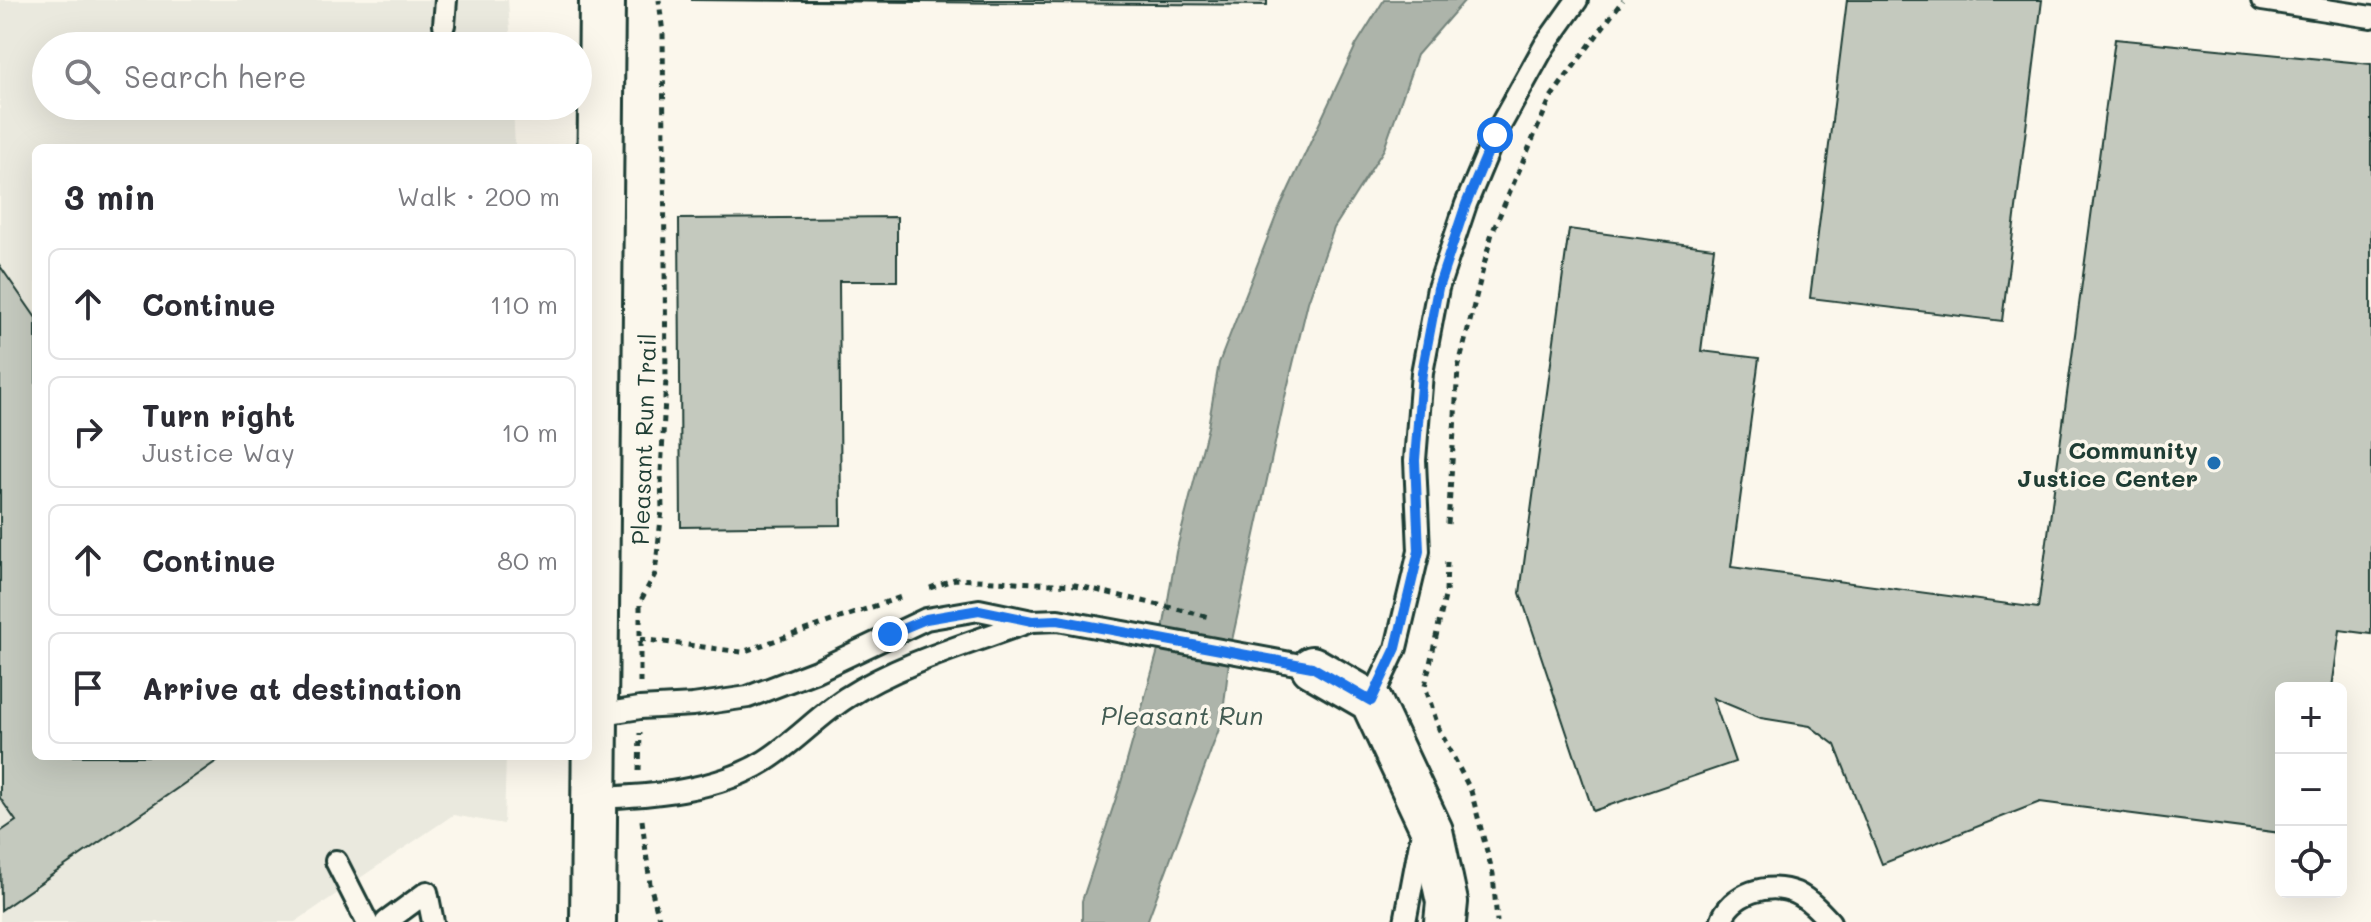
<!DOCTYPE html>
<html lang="en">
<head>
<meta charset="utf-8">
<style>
  body { margin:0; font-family:Mali,sans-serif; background:#f2f2f3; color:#2b2b33 }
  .controls { position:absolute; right:24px; bottom:24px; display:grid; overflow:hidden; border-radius:12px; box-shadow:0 8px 32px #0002 }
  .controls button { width:72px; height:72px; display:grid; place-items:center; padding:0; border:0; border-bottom:2px solid #e1e1e2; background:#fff; color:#2b2b33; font:40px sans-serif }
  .stop { position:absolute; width:24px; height:24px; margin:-18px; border:6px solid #1a73e8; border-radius:50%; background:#fff }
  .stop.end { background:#1a73e8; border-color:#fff; box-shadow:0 2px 8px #0008 }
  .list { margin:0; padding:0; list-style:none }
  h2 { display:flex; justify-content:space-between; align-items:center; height:104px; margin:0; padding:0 32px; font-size:34px }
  h2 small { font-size:26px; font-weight:400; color:#7c7c81 }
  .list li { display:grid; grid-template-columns:52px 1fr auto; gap:24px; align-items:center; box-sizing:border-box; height:112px; margin:0 16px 16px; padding:0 16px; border:2px solid #e1e1e2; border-radius:12px }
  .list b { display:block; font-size:30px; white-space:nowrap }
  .list p { margin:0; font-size:26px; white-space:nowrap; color:#7c7c81 }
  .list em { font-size:26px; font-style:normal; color:#7c7c81 }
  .icon { flex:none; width:44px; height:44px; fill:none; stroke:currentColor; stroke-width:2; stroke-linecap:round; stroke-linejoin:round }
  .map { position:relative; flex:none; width:2371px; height:922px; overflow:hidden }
  .search { position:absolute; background:#fff; box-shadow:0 8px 32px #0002; left:32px; top:32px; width:560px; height:88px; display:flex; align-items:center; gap:20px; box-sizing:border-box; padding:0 28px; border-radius:44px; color:#7c7c81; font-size:30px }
  .panel { position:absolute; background:#fff; box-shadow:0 8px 32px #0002; left:32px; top:144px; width:560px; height:616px; border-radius:12px }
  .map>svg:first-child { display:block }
  .built { fill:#eae9de }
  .water { fill:#adb4aa; stroke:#74847b; stroke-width:2 }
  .building { fill:#c4c9be; stroke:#1f3d34; stroke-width:2 }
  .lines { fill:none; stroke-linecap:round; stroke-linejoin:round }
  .lane-casing { stroke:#1f3d34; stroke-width:26 }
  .street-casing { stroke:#1f3d34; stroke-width:46 }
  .secondary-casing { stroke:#1f3d34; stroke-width:50 }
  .path { stroke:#1f3d34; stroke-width:5; stroke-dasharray:6 6; stroke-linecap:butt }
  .lane { stroke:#fbf7ec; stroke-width:20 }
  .street { stroke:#fbf7ec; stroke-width:40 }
  .secondary { stroke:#fbf7ec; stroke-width:44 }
  .route { stroke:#1a73e8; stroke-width:10 }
  .poi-dot { fill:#1f6fb2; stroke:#fbf7ec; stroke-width:3 }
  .labels { text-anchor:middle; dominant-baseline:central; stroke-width:7; stroke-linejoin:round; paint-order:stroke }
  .street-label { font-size:24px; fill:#1f3d34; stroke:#fbf7ec }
  .poi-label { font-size:24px; font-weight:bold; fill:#1f3d34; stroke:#fbf7ec; text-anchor:end }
  .water-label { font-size:26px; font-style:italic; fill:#425b52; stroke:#fbf7ec }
</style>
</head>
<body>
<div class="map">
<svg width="2371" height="922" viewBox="0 0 2371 922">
  <rect width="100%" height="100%" fill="#fbf7ec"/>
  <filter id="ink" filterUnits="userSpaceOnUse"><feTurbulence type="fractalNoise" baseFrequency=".0125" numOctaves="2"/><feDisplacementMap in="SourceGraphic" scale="16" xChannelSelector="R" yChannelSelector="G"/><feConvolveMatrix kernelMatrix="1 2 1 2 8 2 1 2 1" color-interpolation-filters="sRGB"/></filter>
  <g filter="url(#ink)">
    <!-- built -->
    <path class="built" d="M0,0H508L511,46H46V106H513L515,148H36V756H506L504,824L453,815L295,922H0Z"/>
    <!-- water -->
    <path class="water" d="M1384,0H1465L1417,55L1384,149L1334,228L1308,302L1285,397L1231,645L1222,721L1147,922H1082V901L1120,786L1162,636L1176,552L1208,427L1219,363L1277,214L1356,45Z"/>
    <!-- building -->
    <path class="building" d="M691,0H1267V5Z
      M1847,0H2042L2002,321L1810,298Z
      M2115,39L2371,64V634L2340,630L2332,688H2281V833L2040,802L1882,864L1835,745L1810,726L1761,718L1713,698L1735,762L1593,811L1520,593L1569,229L1714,248L1701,351L1759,358L1731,567L2038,608Z
      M897,217V281H839L841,525L681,527L679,219Z
      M0,266L36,318V756H224L1,910L0,832L16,821L0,798Z"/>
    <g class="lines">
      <!-- lane casing -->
      <g class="lane-casing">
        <path id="lane" d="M2262,0L2371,17
          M444,25L446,0
          M1371,701L1396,648L1419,551L1415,460L1422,373L1438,288L1466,204L1495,135L1545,45L1577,0
          M596,715L640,708L693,705L748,697L816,671L926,619L979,610L1032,621L1058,620L1312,667
          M595,798C650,796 717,791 765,761C794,743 818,716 846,698C902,662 969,644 1031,621
          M336,861L367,922
          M386,922L427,892L433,922
          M1405,922L1422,832
          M1721,922C1730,893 1769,881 1796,893C1809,899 1820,911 1830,922"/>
      </g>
      <!-- street casing -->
      <g class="street-casing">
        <path id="street" d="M1312,667L1371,701L1432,831L1447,902L1445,922"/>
      </g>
      <!-- secondary casing -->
      <g class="secondary-casing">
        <path id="secondary" d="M593,922L602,0"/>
      </g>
      <!-- path -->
      <path class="path" d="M1448,524L1458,369L1492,233L1551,97L1623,0
        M1447,562L1446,592L1425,686L1439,729L1471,791L1493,874L1497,922
        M930,588L955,579L1075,585L1210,617
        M640,639L742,652L901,597
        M640,683V602L655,574L662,510L661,473L666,379L663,34L659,0
        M639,771L640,733
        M642,820L650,884L660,922"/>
      <!-- lane -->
      <use href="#lane" class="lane"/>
      <!-- street -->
      <use href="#street" class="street"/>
      <!-- secondary -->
      <use href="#secondary" class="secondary"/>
    </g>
  </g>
  <g class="lines" filter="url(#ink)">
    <!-- route -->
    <path class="route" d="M890,634L926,619L979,610L1032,621L1058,620L1312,667L1371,701L1396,648L1419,551L1415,460L1422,373L1438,288L1466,204L1495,135"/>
  </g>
  <!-- markers -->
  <circle class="poi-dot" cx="2214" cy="463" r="8"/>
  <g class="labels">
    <!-- street labels -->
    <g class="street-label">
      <text transform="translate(643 439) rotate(-88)">Pleasant Run Trail</text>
    </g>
    <!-- poi labels -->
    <g class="poi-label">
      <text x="2198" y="449">Community<tspan x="2198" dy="28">Justice Center</tspan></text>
    </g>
    <!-- water labels -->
    <g class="water-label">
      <text x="1182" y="715">Pleasant Run</text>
    </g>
  </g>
</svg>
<div class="controls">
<button>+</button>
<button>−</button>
<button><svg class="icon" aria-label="locate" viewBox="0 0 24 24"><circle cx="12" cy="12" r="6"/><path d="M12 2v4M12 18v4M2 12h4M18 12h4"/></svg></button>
</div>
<div class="stop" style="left:1495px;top:135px"></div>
<div class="stop end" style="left:890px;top:634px"></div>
<div class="search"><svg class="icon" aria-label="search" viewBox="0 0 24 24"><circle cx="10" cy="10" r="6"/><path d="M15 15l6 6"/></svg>Search here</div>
<section class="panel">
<h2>3 min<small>Walk · 200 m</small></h2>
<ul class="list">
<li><svg class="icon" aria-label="ahead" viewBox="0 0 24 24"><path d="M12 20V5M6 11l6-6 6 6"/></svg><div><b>Continue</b></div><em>110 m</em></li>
<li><svg class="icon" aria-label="right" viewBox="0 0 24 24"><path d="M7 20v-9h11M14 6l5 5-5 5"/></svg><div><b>Turn right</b><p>Justice Way</p></div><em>10 m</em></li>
<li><svg class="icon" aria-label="ahead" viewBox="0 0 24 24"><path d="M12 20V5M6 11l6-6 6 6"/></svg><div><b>Continue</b></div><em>80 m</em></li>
<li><svg class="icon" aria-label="arrive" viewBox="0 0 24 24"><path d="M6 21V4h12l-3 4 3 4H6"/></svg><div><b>Arrive at destination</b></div></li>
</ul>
</section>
</div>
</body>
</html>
